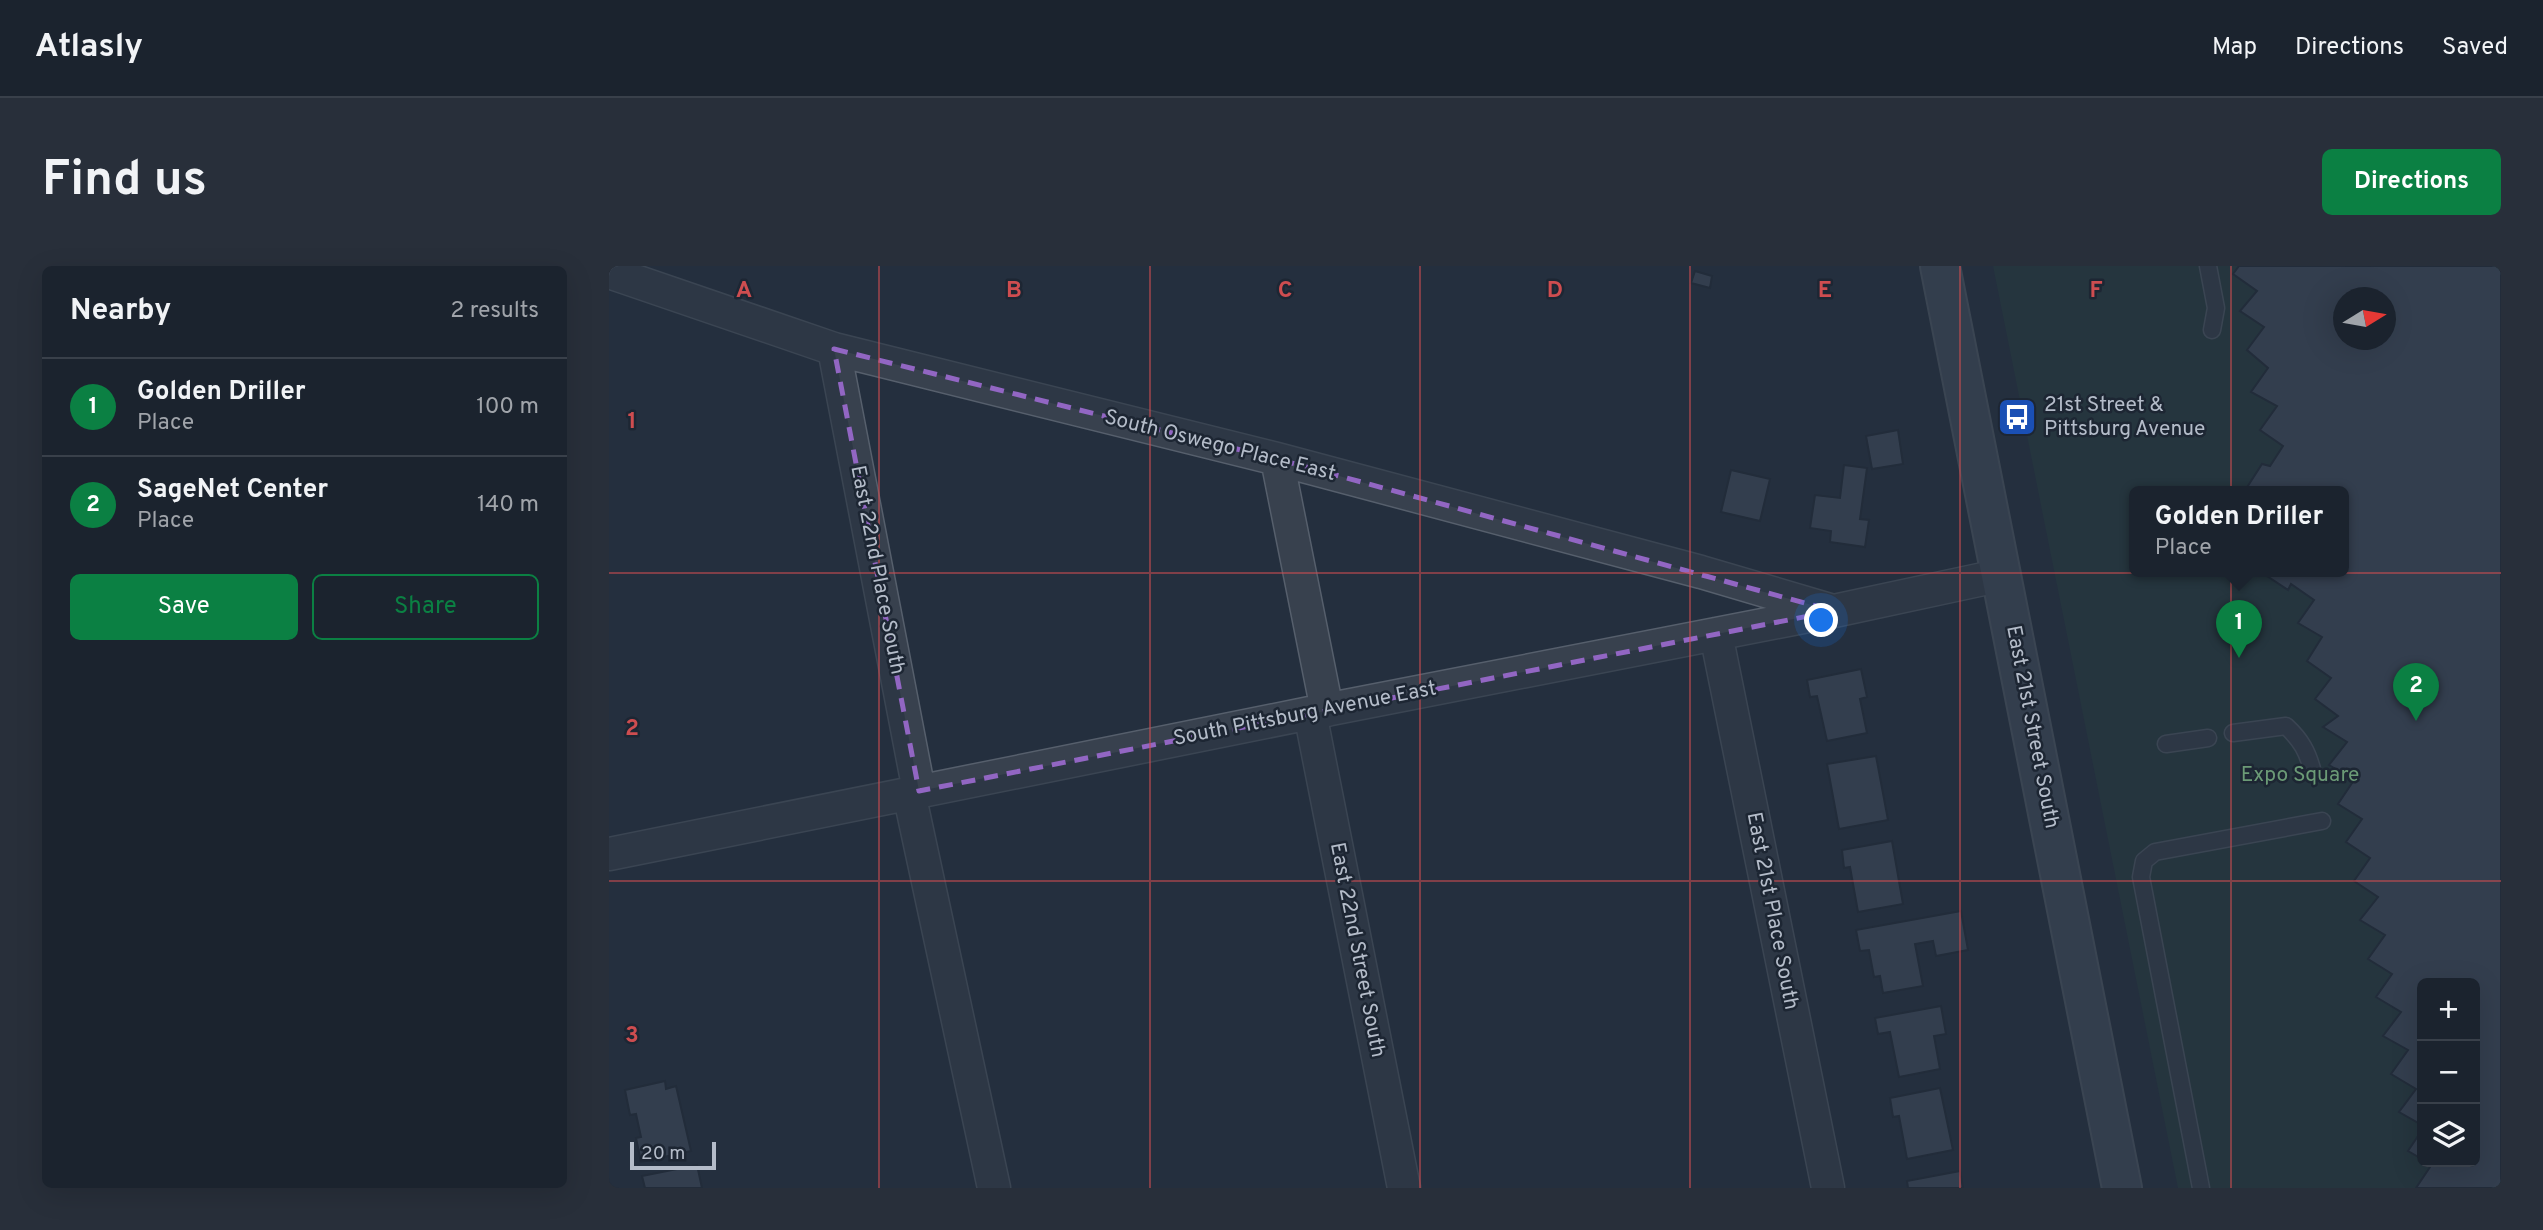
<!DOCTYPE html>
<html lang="en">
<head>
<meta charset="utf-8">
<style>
  body { margin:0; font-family:Overpass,sans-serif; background:#282f3a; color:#f1f3f6 }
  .controls { position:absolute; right:21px; bottom:21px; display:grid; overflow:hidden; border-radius:10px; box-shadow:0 7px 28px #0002 }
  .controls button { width:63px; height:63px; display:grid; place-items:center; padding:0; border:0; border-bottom:2px solid #39404a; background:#1b232e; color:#f1f3f6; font:35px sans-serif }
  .compass { position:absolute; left:1724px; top:21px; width:63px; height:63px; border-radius:50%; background:#1b232e; box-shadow:0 7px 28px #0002; rotate:79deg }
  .scale { position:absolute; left:21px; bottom:18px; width:86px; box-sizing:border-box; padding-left:7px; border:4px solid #b4bcc9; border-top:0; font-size:19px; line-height:24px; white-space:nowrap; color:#b4bcc9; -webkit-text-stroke:5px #1d2633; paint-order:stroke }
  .you { position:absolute; left:1213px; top:355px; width:24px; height:24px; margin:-18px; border:5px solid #fff; border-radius:50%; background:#1a73e8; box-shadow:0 0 0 10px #1a73e833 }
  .badge { display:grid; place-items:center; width:46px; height:46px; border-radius:50%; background:#0b8043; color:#fff; font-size:23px; font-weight:700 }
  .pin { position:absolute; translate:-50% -58px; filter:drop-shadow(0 2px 4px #0008) }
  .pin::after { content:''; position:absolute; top:37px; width:24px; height:21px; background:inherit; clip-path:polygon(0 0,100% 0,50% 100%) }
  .popup { position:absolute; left:1520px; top:220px; width:220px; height:91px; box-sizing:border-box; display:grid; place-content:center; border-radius:10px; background:#1b232e; filter:drop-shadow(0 2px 5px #0005); font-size:23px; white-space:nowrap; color:#a0a4aa }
  .popup b { font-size:26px; color:#f1f3f6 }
  .popup::after { content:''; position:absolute; left:50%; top:100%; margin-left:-14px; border:14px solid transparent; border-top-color:#1b232e }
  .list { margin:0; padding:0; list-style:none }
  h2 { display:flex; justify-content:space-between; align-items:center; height:91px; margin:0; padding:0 28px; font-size:30px }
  h2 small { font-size:23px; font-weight:400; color:#a0a4aa }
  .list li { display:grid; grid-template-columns:46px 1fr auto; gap:21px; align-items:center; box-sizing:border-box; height:98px; padding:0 28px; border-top:2px solid #39404a }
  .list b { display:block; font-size:26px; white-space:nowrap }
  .list p { margin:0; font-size:23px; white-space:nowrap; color:#a0a4aa }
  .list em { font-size:23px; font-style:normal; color:#a0a4aa }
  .actions { display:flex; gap:14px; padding:21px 28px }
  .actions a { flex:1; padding:16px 0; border:2px solid #0b8043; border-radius:10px; text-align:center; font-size:24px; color:#0b8043 }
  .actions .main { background:#0b8043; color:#fff }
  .icon { flex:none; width:38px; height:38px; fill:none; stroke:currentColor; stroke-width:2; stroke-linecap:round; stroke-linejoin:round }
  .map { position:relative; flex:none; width:1892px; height:922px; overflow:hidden; border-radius:10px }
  header { display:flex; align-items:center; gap:42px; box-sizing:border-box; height:98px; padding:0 35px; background:#1b232e; border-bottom:2px solid #39404a }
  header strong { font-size:33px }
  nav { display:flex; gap:38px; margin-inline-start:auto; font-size:24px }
  .intro { display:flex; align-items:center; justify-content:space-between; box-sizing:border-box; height:168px; padding:0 42px }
  h1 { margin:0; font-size:49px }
  .button { padding:18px 32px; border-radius:10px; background:#0b8043; color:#fff; font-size:24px; font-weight:700 }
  main { display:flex; gap:42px; padding:0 42px }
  aside { flex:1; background:#1b232e; border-radius:10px; box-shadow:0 7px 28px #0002 }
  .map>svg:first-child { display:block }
  .green { fill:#263c3f; fill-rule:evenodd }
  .building { fill:#455162; stroke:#1f2835; stroke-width:2; fill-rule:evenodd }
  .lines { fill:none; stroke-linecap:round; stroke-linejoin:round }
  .lane-casing { stroke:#565f6c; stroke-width:19 }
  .street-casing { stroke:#565f6c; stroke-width:35 }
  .secondary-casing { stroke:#565f6c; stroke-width:42 }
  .lane { stroke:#38414e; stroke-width:16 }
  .street { stroke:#38414e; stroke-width:32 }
  .secondary { stroke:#465061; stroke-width:38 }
  .marked { fill:none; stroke:#9266c3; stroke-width:5; stroke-dasharray:14 9; stroke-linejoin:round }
  .grid { fill:none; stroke:#ce4d50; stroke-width:2; stroke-opacity:0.55 }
  .labels { text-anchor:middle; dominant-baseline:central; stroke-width:5; stroke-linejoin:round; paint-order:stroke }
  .poi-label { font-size:21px; fill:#b4bcc9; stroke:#1d2633; text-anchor:start }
  .street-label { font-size:21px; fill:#b4bcc9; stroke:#1d2633 }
  .park-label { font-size:21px; fill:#6b9a76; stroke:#1d2633 }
  .grid-label { font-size:23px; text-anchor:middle; font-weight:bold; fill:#ce4d50; stroke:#1d2633; stroke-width:5; stroke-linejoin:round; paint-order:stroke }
</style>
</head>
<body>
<header>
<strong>Atlasly</strong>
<nav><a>Map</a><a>Directions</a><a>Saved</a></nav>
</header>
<div class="intro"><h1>Find us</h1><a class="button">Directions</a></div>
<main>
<aside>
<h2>Nearby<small>2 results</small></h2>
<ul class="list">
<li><span class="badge">1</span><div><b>Golden Driller</b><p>Place</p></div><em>100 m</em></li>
<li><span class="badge">2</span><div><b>SageNet Center</b><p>Place</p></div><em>140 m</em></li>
</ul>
<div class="actions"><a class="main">Save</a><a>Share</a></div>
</aside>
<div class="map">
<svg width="1892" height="922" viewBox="0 0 1892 922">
  <rect width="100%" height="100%" fill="#242f3e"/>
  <!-- green -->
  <path class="green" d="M1384,0H1892V922H1569ZM1734,32H1776V74H1734ZM1525,226H1735V306H1525ZM1813,717H1866V896H1813Z"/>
  <!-- building -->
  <path class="building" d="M1630,0H1892V922H1807L1823,898L1818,896H1866V717H1813V859L1790,846L1807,823L1782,808L1799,784L1774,770L1792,746L1767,731L1783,708L1759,693L1776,669L1751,654L1769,631L1745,615L1761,592L1737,576L1753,553L1729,538L1745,514L1720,499L1738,476L1714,461L1729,450L1706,433L1722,412L1698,395L1713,371L1689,357L1705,334L1682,318L1679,324L1652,306H1735V226H1635L1653,198L1661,200L1674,180L1651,164L1668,140L1642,126L1659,102L1638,84L1655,61L1631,45L1648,25L1624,8ZM1734,32H1776V74H1734Z
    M1086,5L1103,10L1101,22L1082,17Z
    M1289,164L1294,198L1263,203L1257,170Z
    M1235,199L1258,202L1251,253L1260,254L1256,281L1221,276L1222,265L1201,262L1206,229L1231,232Z
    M1122,204L1161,213L1151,255L1112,246Z
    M1252,403L1258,431L1251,433L1258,467L1218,475L1208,430L1201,431L1198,414Z
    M1267,490L1279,554L1230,563L1218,498Z
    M1283,575L1294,638L1249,646L1241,601L1235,602L1233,584Z
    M1352,645L1359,684L1327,690L1324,675L1306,678L1314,720L1274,727L1271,710L1265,711L1260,684L1251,685L1247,664Z
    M1332,740L1337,768L1325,770L1331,803L1290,811L1281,766L1269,768L1266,752Z
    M56,815L57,823L67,820L82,885L32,896L27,872L32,871L27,848L21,849L16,824Z
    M1331,822L1344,884L1298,893L1290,850L1284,851L1281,832Z
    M1813,864V893L1799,885Z
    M88,899L93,922H36L33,910Z
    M1351,905L1354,922H1299L1298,915Z"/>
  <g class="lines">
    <!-- lane casing -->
    <g class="lane-casing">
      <path id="lane" d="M1599,0L1607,42L1603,64
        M1624,467L1677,460C1692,474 1699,486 1704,507
        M1557,478L1599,472
        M1592,922L1532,611L1535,595L1546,586L1713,555"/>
    </g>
    <!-- street casing -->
    <g class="street-casing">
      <path id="street" d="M0,6L225,83L668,193L1092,306L1221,344
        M225,83L310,525
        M668,193L718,444
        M1107,368L1219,922
        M701,447L795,922
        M300,527L385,922
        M0,588L701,447L1225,345L1393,309"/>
    </g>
    <!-- secondary casing -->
    <g class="secondary-casing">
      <path id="secondary" d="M1331,0L1513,922"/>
    </g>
    <!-- lane -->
    <use href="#lane" class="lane"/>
    <!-- street -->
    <use href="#street" class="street"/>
    <!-- secondary -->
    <use href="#secondary" class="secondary"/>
  </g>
  <!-- marked area -->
  <path d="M0 0H1892V922H0ZM225,83L668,193L1225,345L310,525Z" fill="#242f3e" fill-opacity=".55" fill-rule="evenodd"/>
  <path class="marked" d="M225,83L668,193L1225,345L310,525Z"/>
  <!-- grid -->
  <path class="grid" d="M270,0V922M541,0V922M811,0V922M1081,0V922M1351,0V922M1622,0V922M0,307H1892M0,615H1892"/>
  <!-- icons -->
  <defs>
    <g id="bus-square" transform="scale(2.0125)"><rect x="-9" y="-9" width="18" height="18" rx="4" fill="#1a4fb4" stroke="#1d2633"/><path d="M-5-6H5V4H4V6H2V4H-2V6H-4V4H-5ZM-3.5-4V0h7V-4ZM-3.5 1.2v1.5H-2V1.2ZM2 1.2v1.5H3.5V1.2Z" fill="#fff"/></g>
  </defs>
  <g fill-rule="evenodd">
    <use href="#bus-square" x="1408" y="151"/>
  </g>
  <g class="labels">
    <!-- poi labels -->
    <g class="poi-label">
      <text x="1435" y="139">21st Street &amp;<tspan x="1435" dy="24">Pittsburg Avenue</tspan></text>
    </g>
    <!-- street labels -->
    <g class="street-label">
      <text transform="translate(611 180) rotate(14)">South Oswego Place East</text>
      <text transform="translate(268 304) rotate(79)">East 22nd Place South</text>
      <text transform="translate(696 448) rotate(-11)">South Pittsburg Avenue East</text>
      <text transform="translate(1423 461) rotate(79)">East 21st Street South</text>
      <text transform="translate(1163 645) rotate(79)">East 21st Place South</text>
      <text transform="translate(748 684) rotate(79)">East 22nd Street South</text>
    </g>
    <!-- park labels -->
    <g class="park-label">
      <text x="1691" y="509">Expo Square</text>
    </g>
  </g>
  <g class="grid-label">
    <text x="135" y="31">A</text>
    <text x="405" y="31">B</text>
    <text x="676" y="31">C</text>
    <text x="946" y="31">D</text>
    <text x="1216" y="31">E</text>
    <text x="1487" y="31">F</text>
    <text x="23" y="162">1</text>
    <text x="23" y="469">2</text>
    <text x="23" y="776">3</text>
  </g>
</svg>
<div class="controls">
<button>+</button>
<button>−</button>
<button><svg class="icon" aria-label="layers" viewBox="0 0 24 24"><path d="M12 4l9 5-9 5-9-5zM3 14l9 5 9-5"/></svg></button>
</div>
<svg class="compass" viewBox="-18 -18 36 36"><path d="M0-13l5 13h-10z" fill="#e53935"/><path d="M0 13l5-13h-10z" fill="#a0a4aa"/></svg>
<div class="scale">20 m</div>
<div class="you"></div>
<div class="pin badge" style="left:1630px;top:392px">1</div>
<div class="popup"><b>Golden Driller</b>Place</div>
<div class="pin badge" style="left:1807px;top:455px">2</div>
</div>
</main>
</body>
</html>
